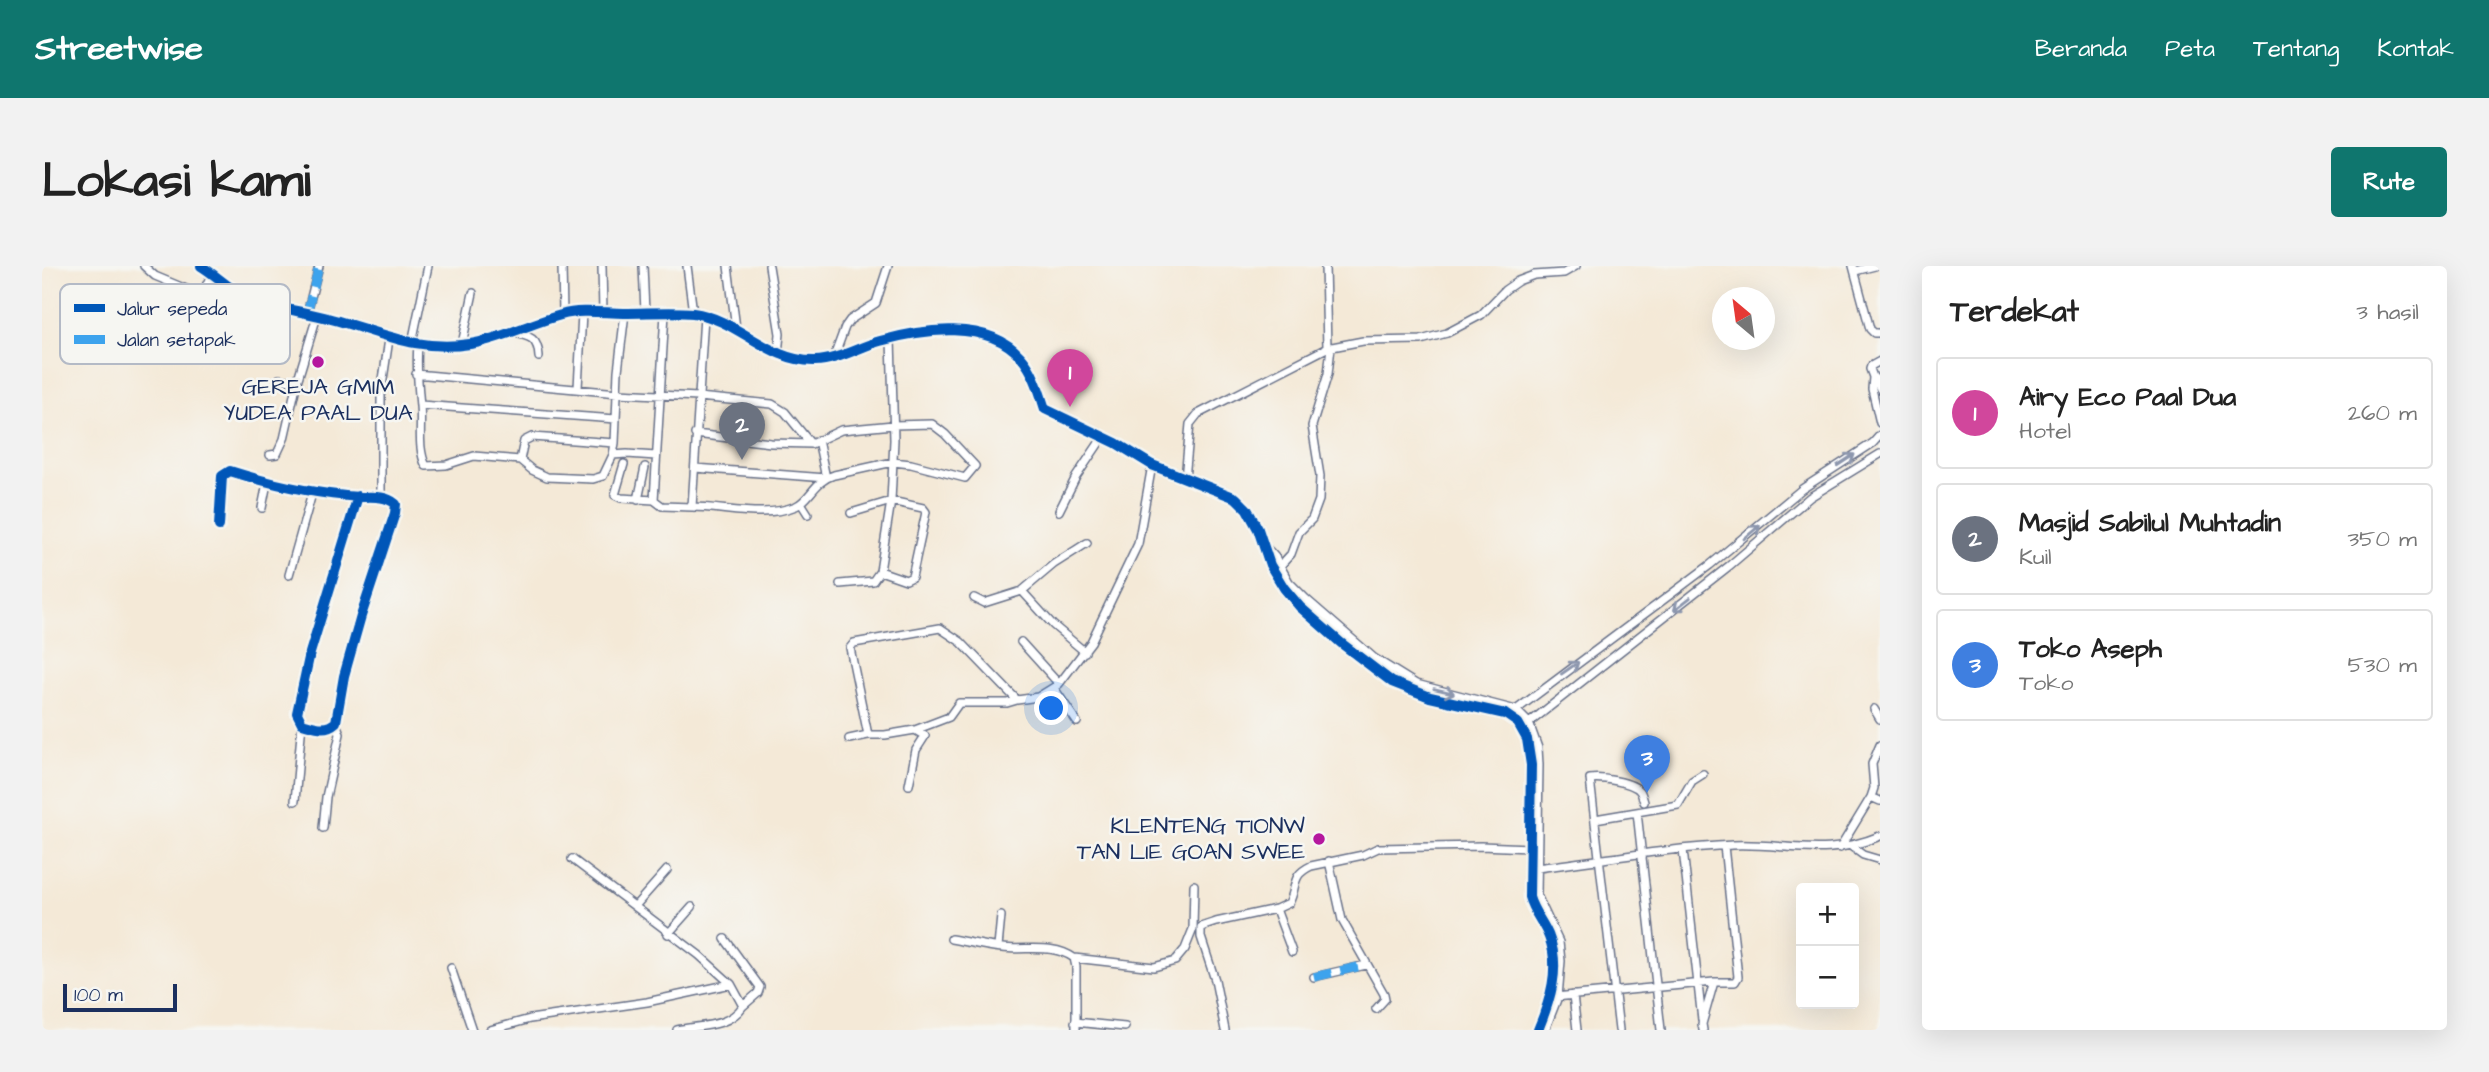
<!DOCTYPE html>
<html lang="id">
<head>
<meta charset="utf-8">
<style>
  body { margin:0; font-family:"Architects Daughter",sans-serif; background:#f2f2f2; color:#222 }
  .controls { position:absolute; right:21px; bottom:21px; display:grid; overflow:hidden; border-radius:7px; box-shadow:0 7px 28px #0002 }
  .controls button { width:63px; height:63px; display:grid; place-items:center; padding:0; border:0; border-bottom:2px solid #e0e0e0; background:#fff; color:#222; font:35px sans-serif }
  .compass { position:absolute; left:1670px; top:21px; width:63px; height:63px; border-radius:50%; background:#fff; box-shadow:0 7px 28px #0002; rotate:331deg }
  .scale { position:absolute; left:21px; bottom:18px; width:114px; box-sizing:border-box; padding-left:7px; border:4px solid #1b2f5e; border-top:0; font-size:19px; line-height:24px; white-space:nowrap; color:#1b2f5e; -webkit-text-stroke:5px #f6f6f2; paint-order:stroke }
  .you { position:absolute; left:1010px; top:443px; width:24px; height:24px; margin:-18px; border:5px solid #fff; border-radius:50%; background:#1a73e8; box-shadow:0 0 0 10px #1a73e833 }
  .badge { display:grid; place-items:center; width:46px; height:46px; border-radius:50%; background:#0f766e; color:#fff; font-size:23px; font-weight:700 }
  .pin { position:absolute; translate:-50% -58px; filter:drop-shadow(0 2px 4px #0008) }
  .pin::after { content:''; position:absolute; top:37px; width:24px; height:21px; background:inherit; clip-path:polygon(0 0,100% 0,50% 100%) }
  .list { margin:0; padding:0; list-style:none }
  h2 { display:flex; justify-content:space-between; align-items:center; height:91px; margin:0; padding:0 28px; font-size:30px }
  h2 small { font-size:23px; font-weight:400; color:#767676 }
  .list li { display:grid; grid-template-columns:46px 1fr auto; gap:21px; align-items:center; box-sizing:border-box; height:112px; margin:0 14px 14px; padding:0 14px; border:2px solid #e0e0e0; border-radius:7px }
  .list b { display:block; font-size:26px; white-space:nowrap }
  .list p { margin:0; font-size:23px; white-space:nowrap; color:#767676 }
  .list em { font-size:23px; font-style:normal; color:#767676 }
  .map { position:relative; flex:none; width:1838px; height:764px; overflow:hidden; border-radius:7px }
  header { display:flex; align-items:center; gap:42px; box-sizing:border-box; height:98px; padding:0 35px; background:#0f766e; color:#fff }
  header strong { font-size:33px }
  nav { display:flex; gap:38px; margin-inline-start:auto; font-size:24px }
  .intro { display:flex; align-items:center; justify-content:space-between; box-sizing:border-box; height:168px; padding:0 42px }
  h1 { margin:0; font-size:49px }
  .button { padding:18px 32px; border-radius:7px; background:#0f766e; color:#fff; font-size:24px; font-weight:700 }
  main { display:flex; gap:42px; padding:0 42px }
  aside { flex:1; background:#fff; border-radius:7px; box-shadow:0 7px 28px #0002 }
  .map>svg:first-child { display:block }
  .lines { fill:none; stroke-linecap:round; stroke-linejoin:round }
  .minor-casing { stroke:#677088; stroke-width:10 }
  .minor { stroke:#fff; stroke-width:7 }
  .quiet { stroke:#3da3ed; stroke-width:9; stroke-dasharray:18 9; stroke-linecap:butt }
  .cycleway-casing { stroke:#f6f6f2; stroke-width:15 }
  .cycleway { stroke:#0057b8; stroke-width:10 }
  .oneway { stroke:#8d97ae }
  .poi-dot { fill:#b5179e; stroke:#f6f6f2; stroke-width:2.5 }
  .labels { text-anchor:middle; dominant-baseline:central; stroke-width:5; stroke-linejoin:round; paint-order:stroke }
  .poi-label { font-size:23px; fill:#1b2f5e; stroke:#f6f6f2 }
  .key { fill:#f6f6f2; stroke:#b4bac6; stroke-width:2 }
  .key-label { font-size:19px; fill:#1b2f5e }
</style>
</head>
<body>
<header>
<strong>Streetwise</strong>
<nav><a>Beranda</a><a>Peta</a><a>Tentang</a><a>Kontak</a></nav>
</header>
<div class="intro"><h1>Lokasi kami</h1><a class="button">Rute</a></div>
<main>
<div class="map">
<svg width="1838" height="764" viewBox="0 0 1838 764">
  <rect width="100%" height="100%" fill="#f6f6f2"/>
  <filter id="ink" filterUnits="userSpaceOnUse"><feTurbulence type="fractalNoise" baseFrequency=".0143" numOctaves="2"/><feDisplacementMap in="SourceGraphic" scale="14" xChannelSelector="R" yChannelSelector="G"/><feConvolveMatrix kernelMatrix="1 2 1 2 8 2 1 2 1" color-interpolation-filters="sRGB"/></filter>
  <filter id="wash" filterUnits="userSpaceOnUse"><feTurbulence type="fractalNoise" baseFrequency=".00686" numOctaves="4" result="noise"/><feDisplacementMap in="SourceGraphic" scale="28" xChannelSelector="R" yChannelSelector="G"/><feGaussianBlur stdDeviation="1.57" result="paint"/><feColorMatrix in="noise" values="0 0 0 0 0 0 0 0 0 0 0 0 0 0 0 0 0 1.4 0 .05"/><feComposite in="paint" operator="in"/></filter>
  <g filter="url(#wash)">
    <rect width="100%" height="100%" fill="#f4e9d7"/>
  </g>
  <g filter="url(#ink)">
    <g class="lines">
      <!-- minor casing -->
      <g class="minor-casing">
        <path id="minor" d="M102,0L113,10L154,27L163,22L170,7
          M159,0C174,9 186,22 202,30C229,42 261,45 289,53C338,66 375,86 428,78C459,73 489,57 519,49C539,43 562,47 582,47C605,47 629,45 651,47C696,53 726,96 773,95C794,95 817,81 838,75C880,63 946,53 979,91C992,106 997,124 1003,143L1074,177L1110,199L1194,232L1205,243L1216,263L1228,299L1242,322L1258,341L1299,377L1350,416L1388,431L1463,448L1476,457L1485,473L1489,499L1487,631C1491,646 1502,657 1507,671C1519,702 1508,735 1496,764
          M520,0L521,48
          M560,0L561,47
          M601,0L603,46
          M645,0L651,47
          M686,0L694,62
          M727,0L738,68L736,88
          M1283,0L1285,82
          M1811,0L1828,63L1832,67H1838
          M1813,5L1833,0
          M265,47L277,0
          M623,47L612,234L620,240L650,241L662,50
          M468,66C486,70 496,70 497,91
          M370,77L386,0
          M420,78L431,27
          M376,79C374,100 376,118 378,140C380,159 375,182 384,200L404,199L432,190L478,194L490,204L505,211L551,213L561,210L571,189L573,177L576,105L583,47
          M792,91L803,61L808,54L834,37L846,0
          M1838,95L1829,100L1828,103L1831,111L1830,123L1838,157
          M374,108L576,127L656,131L730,138L743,146L769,178
          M1831,111L1835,114L1838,123
          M237,113L255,116
          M536,122L540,47
          M378,139L574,153
          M228,189L235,188L242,173L255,116L275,50
          M571,189L585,188L614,190
          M478,194L482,175L490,171L573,177
          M582,198L573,229L579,232L612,234
          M653,202L784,212L776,174
          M1143,213L1148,158L1156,148L1285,82L1321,75L1379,74L1405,67L1439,49L1463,24L1476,15L1492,9L1522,7L1534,0
          M339,231V127L347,73
          M596,234L603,201
          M759,237L766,248
          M650,241C682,241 723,253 754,240C768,234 772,215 792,209L851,196L869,198L923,212L933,200L903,168L890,158L851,159L799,164L769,178L729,177L653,168
          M220,242L225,217
          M1017,245L1034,211L1061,171
          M809,247L849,235L881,242L884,246L870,311L864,314L838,305
          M177,260L180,210L188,205C229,218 273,228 317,231C330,231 343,229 354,238L353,247L319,350L302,410L294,456C283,466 272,460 260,457L255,447L268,387L316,230
          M1223,280L1233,291L1247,316L1264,333L1332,392L1374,418L1474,444L1487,457L1496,482L1497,499L1495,629L1517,676L1519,695L1516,731L1503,764
          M1238,300L1249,288L1257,266L1270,253L1277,234L1278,210L1270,160L1286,108L1289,81
          M247,309L271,224
          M798,318L831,315L838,305L849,235L852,174L849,73
          M980,325L1011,359L1043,386
          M932,332L942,337L980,325L1012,298L1045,277
          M979,376L1017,418
          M1012,422L1035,456
          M1832,443L1838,453
          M1474,444L1668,299L1760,223L1831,177L1838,169
          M1487,457L1687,300L1768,231L1838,188
          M826,469H843L873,464
          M807,473L826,469L808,382L812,377L898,362L919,376L975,434L996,431L1017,418L1049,376L1096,278L1110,199
          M1838,479L1830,498L1832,522L1829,531L1838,535
          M867,519L874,484L883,470L873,464L907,451L917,437H965L975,434
          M253,535L260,457
          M1595,546L1619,764
          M1553,553L1636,539L1650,515L1661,508
          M281,562L284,531L298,468L294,456
          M1810,581L1821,589L1838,594
          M1798,582L1829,531
          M1641,584L1660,754
          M530,593L657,689L689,718L701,740C686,762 659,759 635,764
          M1287,595L1300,654L1342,728L1343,733L1334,743
          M1495,602C1560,594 1626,582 1691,579C1747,577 1782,593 1838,570
          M594,639L625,604
          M626,668L650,641
          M683,673L718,721L716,727L701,740
          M909,673C926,676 943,680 960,682C984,685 1011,677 1032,692L1034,701V764
          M956,681L959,650
          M1250,686L1234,643L1247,637C1256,620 1248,610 1269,600L1321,589L1336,582L1439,580L1488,582
          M1032,692L1112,701L1133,695L1143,683L1151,663L1152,619
          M409,702L430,764
          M1272,711L1324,699
          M1531,729L1535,764
          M1513,731L1672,716
          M1033,756L1083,761
          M448,764L488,753L605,736L689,718
          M1183,764L1173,714L1159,671V661L1174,656L1234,643
          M1577,764L1548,513C1558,511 1591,516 1598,525C1600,528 1601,533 1602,536
          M1661,764L1660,758L1672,716H1693L1696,711L1682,580"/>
      </g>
      <!-- minor -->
      <use href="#minor" class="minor"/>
      <!-- quiet -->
      <path class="quiet" d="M265,47L277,0
        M1272,711L1324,699"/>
      <!-- cycleway casing -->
      <g class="cycleway-casing">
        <path id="cycleway" d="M159,0C174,9 186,22 202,30C229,42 261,45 289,53C338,66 375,86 428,78C459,73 489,57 519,49C539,43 562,47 582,47C605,47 629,45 651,47C696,53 726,96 773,95C794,95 817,81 838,75C880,63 946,53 979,91C992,106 997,124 1003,143L1074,177L1110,199L1194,232L1205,243L1216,263L1228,299L1242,322L1258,341L1299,377L1350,416L1388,431L1463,448L1476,457L1485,473L1489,499L1487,631C1491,646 1502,657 1507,671C1519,702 1508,735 1496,764
          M177,260L180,210L188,205C229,218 273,228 317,231C330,231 343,229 354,238L353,247L319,350L302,410L294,456C283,466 272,460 260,457L255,447L268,387L316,230"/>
      </g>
      <!-- cycleway -->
      <use href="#cycleway" class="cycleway"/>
    </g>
    <!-- one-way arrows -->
    <defs><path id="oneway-shaft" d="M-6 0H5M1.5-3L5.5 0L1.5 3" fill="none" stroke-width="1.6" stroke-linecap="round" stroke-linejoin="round" transform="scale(1.75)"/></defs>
    <g class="oneway">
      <use href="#oneway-shaft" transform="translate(1804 194) rotate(-33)"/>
      <use href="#oneway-shaft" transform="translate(1710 266) rotate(-40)"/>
      <use href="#oneway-shaft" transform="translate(1640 338) rotate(142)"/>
      <use href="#oneway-shaft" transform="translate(1528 402) rotate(-35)"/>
      <use href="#oneway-shaft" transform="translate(1402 425) rotate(13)"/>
    </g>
  </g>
  <!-- markers -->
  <g class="poi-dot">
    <circle cx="276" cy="96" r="7"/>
    <circle cx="1277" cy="573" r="7"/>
  </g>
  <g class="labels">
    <!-- poi labels -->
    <g class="poi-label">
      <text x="276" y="121">GEREJA GMIM<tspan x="276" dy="26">YUDEA PAAL DUA</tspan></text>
      <text x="1263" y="560" text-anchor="end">KLENTENG TIONW<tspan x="1263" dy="26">TAN LIE GOAN SWEE</tspan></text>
    </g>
  </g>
  <!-- legend -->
  <rect x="18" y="18" width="230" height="80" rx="10" class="key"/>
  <rect x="32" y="38" width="31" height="8" fill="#0057b8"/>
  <rect x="32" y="69" width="31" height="9" fill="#3da3ed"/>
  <g class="key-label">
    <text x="75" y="49">Jalur sepeda</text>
    <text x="75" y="80">Jalan setapak</text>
  </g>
</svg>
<div class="controls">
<button>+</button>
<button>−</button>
</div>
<svg class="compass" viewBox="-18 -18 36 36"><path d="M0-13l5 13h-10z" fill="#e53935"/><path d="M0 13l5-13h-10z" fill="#767676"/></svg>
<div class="scale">100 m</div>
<div class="you"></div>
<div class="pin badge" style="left:1028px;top:141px;background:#d1479c">1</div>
<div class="pin badge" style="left:700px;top:194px;background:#6b7280">2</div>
<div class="pin badge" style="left:1605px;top:527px;background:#3f7fe0">3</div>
</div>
<aside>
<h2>Terdekat<small>3 hasil</small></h2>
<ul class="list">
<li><span class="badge" style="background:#d1479c">1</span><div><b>Airy Eco Paal Dua</b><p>Hotel</p></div><em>260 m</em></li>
<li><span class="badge" style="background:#6b7280">2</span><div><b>Masjid Sabilul Muhtadin</b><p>Kuil</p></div><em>350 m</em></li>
<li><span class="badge" style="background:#3f7fe0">3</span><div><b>Toko Aseph</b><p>Toko</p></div><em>530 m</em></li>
</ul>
</aside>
</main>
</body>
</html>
